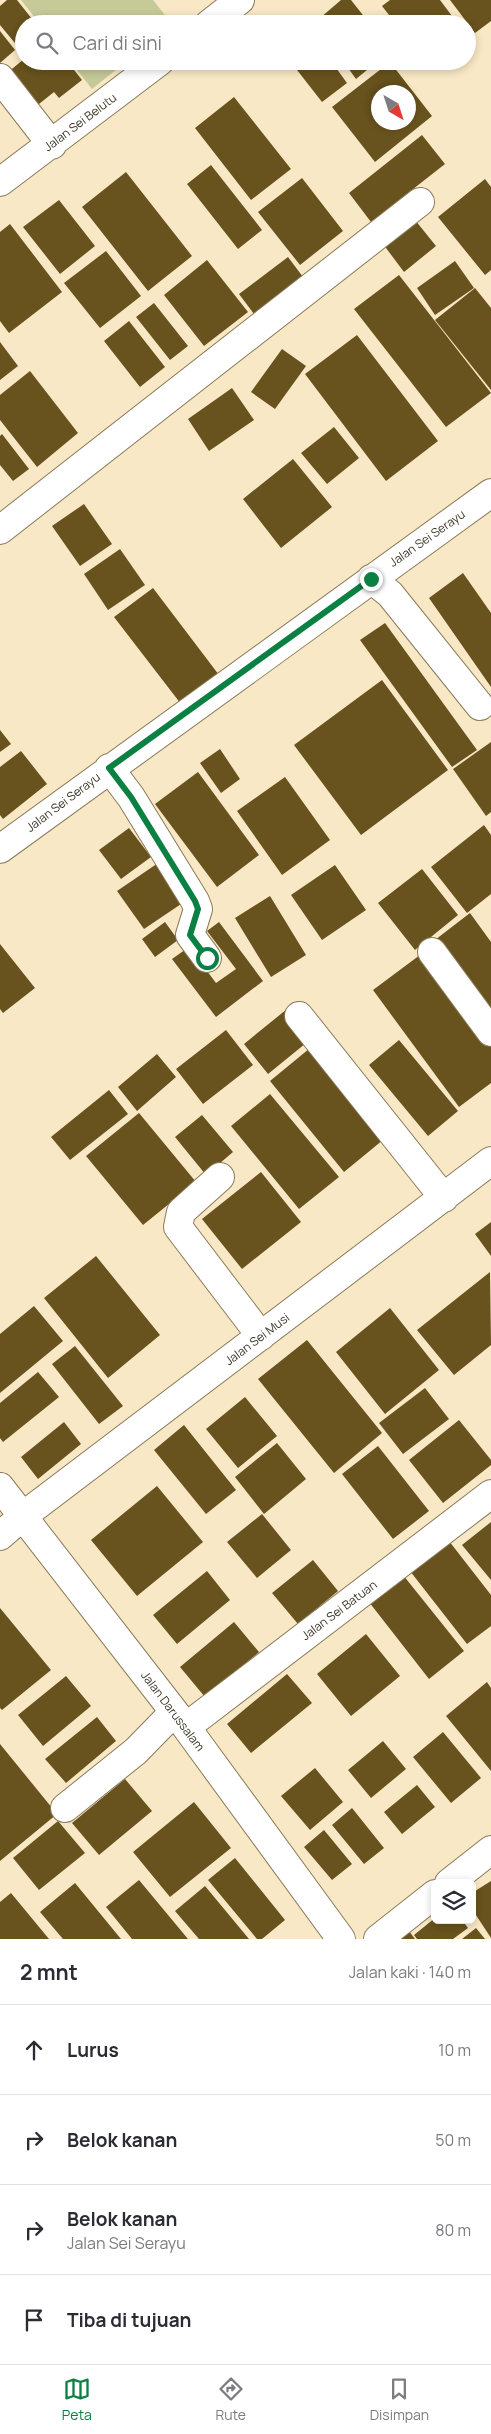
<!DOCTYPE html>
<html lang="id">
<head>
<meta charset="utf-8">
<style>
  body { margin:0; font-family:Manrope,sans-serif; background:#f2f2f3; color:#2b2b33 }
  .controls { position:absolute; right:15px; bottom:15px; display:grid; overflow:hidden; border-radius:8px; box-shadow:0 2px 8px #0003 }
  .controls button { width:45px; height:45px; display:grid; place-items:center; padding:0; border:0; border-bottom:1px solid #e1e1e2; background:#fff; color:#2b2b33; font:25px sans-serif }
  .compass { position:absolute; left:371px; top:85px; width:45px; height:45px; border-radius:50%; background:#fff; box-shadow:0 2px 8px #0003; rotate:141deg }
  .stop { position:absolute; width:15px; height:15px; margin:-11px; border:4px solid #0b8043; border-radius:50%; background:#fff }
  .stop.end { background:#0b8043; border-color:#fff; box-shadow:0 1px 5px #0008 }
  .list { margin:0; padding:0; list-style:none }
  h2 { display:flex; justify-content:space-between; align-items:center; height:65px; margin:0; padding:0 20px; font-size:21px }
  h2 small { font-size:16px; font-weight:400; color:#7c7c81 }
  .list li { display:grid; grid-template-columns:32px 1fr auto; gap:15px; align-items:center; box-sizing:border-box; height:90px; padding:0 20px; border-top:1px solid #e1e1e2 }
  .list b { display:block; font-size:19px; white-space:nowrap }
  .list p { margin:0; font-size:16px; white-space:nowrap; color:#7c7c81 }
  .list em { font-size:16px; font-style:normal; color:#7c7c81 }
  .icon { flex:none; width:28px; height:28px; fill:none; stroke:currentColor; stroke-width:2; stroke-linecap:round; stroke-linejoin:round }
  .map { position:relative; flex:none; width:491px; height:1939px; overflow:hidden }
  .search { position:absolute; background:#fff; box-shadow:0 2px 8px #0003; left:15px; right:15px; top:15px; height:55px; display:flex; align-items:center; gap:12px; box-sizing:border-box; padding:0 18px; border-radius:28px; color:#7c7c81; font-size:19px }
  .sheet { height:425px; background:#fff }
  nav { display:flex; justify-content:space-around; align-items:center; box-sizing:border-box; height:70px; border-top:1px solid #e1e1e2; background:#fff; font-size:14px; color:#7c7c81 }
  nav a { display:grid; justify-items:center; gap:2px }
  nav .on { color:#0b8043 }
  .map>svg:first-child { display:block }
  .green { fill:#c6ca99 }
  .building { fill:#68521d; fill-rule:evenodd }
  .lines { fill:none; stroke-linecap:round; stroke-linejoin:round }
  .minor-casing { stroke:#897b5b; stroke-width:30 }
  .minor { stroke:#fff; stroke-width:28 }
  .route { stroke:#0b8043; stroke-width:6 }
  .labels { text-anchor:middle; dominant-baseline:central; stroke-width:5; stroke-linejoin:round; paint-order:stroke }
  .street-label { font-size:12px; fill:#3e382a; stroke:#fff }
</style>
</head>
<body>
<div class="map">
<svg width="491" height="1939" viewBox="0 0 491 1939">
  <rect width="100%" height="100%" fill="#f9e8c5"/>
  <!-- green -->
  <path class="green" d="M21,0H153L172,24H40Z
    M70,61H127L92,89Z"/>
  <!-- building -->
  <path class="building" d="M7,0H17L36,24H24V54L0,25V6Z
    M341,0H351L370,24H313Z
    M390,0H440L458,24H396L382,6Z
    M450,0H491V21L475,33Z
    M0,31L15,50L0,63Z
    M24,59V61H67L82,80L59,98L54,92L29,112L1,78Z
    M290,61H331L347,83L322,102Z
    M343,61H378L356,79Z
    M390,62L432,116L375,162L332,107ZM378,92H408V122H378Z
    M234,97L291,169L251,200L195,128Z
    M422,135L445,164L371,222L349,193Z
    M211,165L262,230L238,249L187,184Z
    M126,172L192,256L148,291L82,207Z
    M302,178L343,231L300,265L258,212Z
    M485,179L491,187V270L485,275L438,217Z
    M59,200L95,246L60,274L23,227Z
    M411,215L436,246L404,272L380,240Z
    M10,224L62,292L9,333L0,321V232Z
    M106,251L141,296L100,328L64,283Z
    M288,257L303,277L254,314L239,294Z
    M207,260L248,312L204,346L164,295Z
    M455,261L474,288L435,315L417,288Z
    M399,275L491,393L446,427L354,309Z
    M475,288L491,308V390L435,320Z
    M154,303L188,346L170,360L136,317Z
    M129,321L165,367L140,387L104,341Z
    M357,335L438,441L386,481L305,374Z
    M0,342L18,366L0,380Z
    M282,349L306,366L275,409L251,392Z
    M30,371L78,433L37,467L0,420V395Z
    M232,388L254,420L209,451L188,419Z
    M334,427L359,458L327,484L301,453Z
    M2,434L29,469L13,481L0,465V436Z
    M293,459L332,507L281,548L243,499Z
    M84,504L112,544L80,566L52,526Z
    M120,549L145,585L108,610L84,574Z
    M463,573L491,613V687L429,598Z
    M153,588L219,675L181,704L114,617Z
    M385,623L477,750L452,767L360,640Z
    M382,680L448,770L361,835L294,745Z
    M0,730L11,744L0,752Z
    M491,742V812L486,816L453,769Z
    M220,749L240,779L221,793L200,763Z
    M21,751L47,784L3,819L0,815V767Z
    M198,772L259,855L217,887L155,804Z
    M285,777L330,840L282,875L237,811Z
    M484,825L491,835V894L467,913L431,867Z
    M129,828L151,857L121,879L99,850Z
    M161,861L187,900L144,929L117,891Z
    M335,865L366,910L322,940L291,895Z
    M422,869L458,915L415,950L378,903Z
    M270,896L306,955L271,977L235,918Z
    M470,913L491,942V1021L431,943Z
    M165,922L178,940L155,957L142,939Z
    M219,922L263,981L216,1017L172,959L189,947L216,983L236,969L207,931Z
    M0,944L35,988L3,1013L0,1009Z
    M424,952L491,1043V1083L459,1107L373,990Z
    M287,1009L311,1039L268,1074L244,1044Z
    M226,1030L253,1065L203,1104L176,1069Z
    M399,1040L458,1111L428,1136L369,1065Z
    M315,1044L389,1135L344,1172L270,1081Z
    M157,1054L176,1077L137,1111L118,1087Z
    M109,1090L128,1114L70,1160L51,1137Z
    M270,1094L339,1177L299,1209L231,1126Z
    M139,1113L196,1182L143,1225L86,1156Z
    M202,1115L233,1152L206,1175L175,1137Z
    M261,1172L301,1222L242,1269L202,1219Z
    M491,1222V1256L475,1234Z
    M96,1256L160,1335L108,1378L44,1298Z
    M490,1272L491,1345L454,1375L417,1330Z
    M34,1306L63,1341L0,1393V1334Z
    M390,1308L439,1370L385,1414L336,1352Z
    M307,1340L382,1433L334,1473L258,1379Z
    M75,1346L123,1406L99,1424L52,1364Z
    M38,1372L59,1397L3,1442L0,1438V1403Z
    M425,1388L449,1419L403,1454L379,1423Z
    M245,1397L277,1436L238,1468L206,1429Z
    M459,1420L491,1460V1465L443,1503L409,1460Z
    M64,1422L81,1444L38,1479L21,1457Z
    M184,1425L236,1490L206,1514L154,1450Z
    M277,1443L306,1479L264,1514L235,1477Z
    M378,1446L429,1511L393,1539L342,1474Z
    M157,1486L203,1542L137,1596L91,1540Z
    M262,1514L291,1550L257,1578L227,1542Z
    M491,1522V1580L462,1545Z
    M449,1541L491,1595V1626L467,1644L410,1571Z
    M313,1560L338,1591L298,1624L272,1593Z
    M207,1571L230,1600L177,1644L153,1615Z
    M403,1575L464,1651L429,1679L369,1602Z
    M0,1608L51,1670L2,1710L0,1708Z
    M234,1622L259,1652L205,1697L180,1667Z
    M366,1634L400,1676L351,1716L317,1674Z
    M287,1674L312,1703L251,1753L227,1724Z
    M66,1676L91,1706L43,1746L18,1715Z
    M487,1682L491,1688V1771L446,1716Z
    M97,1717L116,1741L66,1783L45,1759Z
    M443,1732L481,1778L451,1803L413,1757Z
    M383,1741L406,1769L371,1798L348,1770Z
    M0,1744L57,1814L0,1861Z
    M315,1768L343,1802L310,1830L281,1796Z
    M125,1779L152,1811L99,1855L72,1823Z
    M417,1785L435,1807L402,1834L384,1812Z
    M194,1802L231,1848L170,1897L133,1852Z
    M352,1808L384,1848L364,1864L332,1825Z
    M58,1821L85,1853L39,1890L13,1858Z
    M324,1830L352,1864L332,1880L304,1847Z
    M235,1858L285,1920L262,1939H257L208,1880Z
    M139,1880L188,1939H132L106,1907Z
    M491,1881V1938L472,1909V1893Z
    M75,1883L121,1939H63L40,1912Z
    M205,1886L249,1939H199L175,1911Z
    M11,1893L49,1939H0V1902Z
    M435,1918V1920H462L468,1928L453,1939H417L414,1935Z
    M476,1928L485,1939H462Z
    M409,1931L415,1939H400Z"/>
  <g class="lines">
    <!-- minor casing -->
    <g class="minor-casing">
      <path id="minor" d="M209,24L240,0
        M0,78L52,145
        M0,182L160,61
        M0,530L420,202
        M371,579L390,594L480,706
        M109,768L131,797L195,901L198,909L190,935L207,958
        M0,849L491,493
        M432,952L491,1032
        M299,1016L444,1198
        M220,1177L181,1212L178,1227L261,1336
        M0,1487L186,1727L341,1939
        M0,1536L23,1516L491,1161
        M186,1727L491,1494
        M65,1808L136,1751L174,1712
        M449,1883L491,1850
        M378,1939L435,1894"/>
    </g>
    <!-- minor -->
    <use href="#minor" class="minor"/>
  </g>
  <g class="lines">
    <!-- route -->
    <path class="route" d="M207,958L190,935L198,909L195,901L131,797L109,768L371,579"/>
  </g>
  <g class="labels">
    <!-- street labels -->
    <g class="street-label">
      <text transform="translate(80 122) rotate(-37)">Jalan Sei Belutu</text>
      <text transform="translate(427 538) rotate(-35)">Jalan Sei Serayu</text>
      <text transform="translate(63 802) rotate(-37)">Jalan Sei Serayu</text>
      <text transform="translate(257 1339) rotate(-37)">Jalan Sei Musi</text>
      <text transform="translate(339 1610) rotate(-37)">Jalan Sei Batuan</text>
      <text transform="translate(173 1711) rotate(53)">Jalan Darussalam</text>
    </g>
  </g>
</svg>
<div class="controls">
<button><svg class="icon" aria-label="layers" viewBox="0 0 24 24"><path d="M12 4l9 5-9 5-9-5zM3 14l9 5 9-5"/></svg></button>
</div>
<svg class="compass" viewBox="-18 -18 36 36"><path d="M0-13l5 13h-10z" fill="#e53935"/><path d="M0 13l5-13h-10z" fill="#7c7c81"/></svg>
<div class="stop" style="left:207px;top:958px"></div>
<div class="stop end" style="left:371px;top:579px"></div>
<div class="search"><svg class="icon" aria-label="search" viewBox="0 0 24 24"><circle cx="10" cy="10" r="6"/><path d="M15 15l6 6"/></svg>Cari di sini</div>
</div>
<section class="sheet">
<h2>2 mnt<small>Jalan kaki · 140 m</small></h2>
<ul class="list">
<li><svg class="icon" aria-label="ahead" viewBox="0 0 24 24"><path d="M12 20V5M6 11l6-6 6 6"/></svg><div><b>Lurus</b></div><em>10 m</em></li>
<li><svg class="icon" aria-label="right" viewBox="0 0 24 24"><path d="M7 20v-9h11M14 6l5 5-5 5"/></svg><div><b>Belok kanan</b></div><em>50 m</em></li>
<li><svg class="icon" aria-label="right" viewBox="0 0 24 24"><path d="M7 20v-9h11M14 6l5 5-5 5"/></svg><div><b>Belok kanan</b><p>Jalan Sei Serayu</p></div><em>80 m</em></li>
<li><svg class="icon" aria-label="arrive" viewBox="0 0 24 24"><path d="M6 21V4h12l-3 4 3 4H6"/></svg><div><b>Tiba di tujuan</b></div></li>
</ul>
</section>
<nav>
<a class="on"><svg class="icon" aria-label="map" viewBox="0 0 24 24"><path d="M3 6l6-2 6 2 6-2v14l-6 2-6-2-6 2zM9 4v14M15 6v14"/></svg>Peta</a>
<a><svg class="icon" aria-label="directions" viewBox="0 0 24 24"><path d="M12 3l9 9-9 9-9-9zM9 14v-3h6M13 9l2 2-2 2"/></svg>Rute</a>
<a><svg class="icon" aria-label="saved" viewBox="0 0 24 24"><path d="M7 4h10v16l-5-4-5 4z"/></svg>Disimpan</a>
</nav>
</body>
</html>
